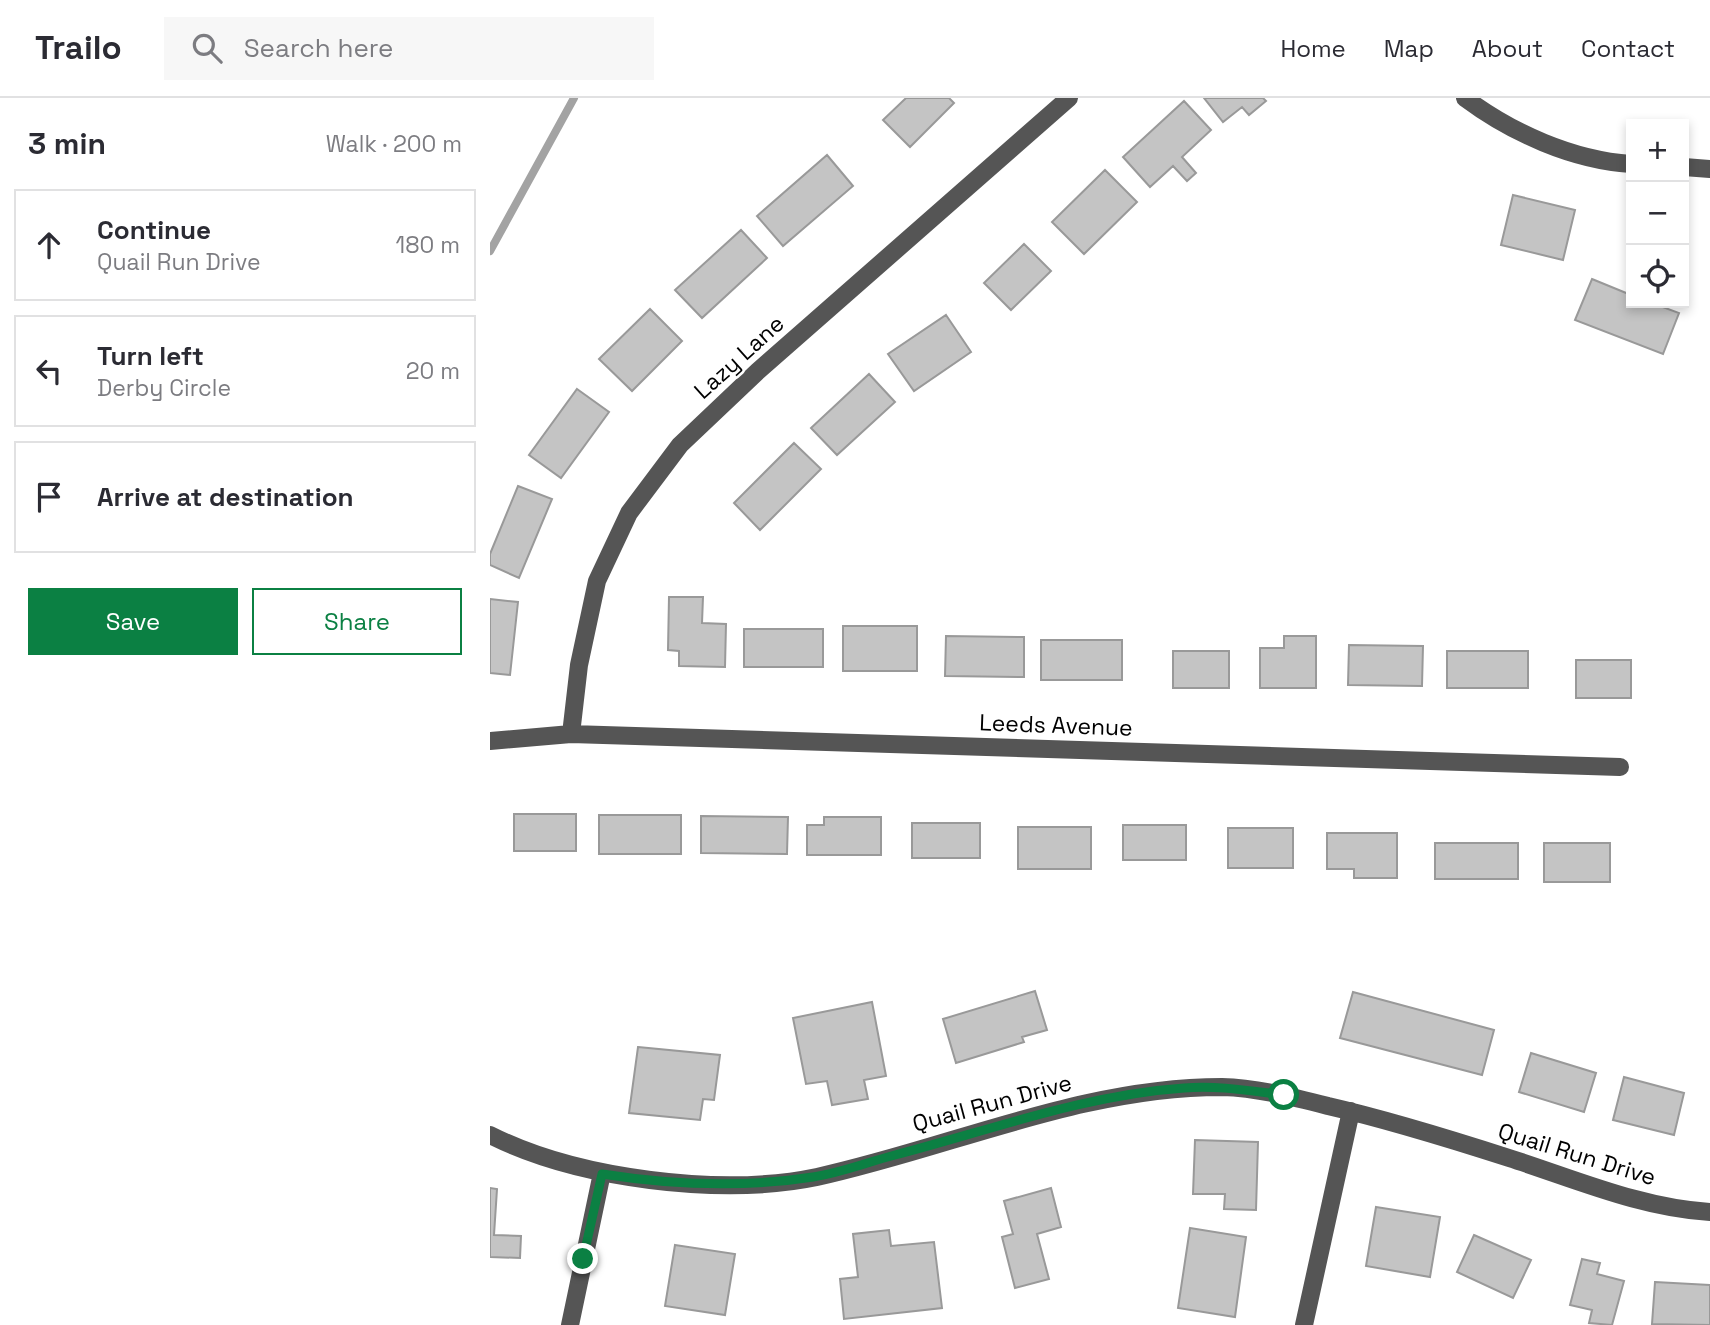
<!DOCTYPE html>
<html lang="en">
<head>
<meta charset="utf-8">
<style>
  body { margin:0; font-family:"Space Grotesk",sans-serif; background:#f7f7f7; color:#2b2b33 }
  .controls { position:absolute; right:21px; top:21px; display:grid; overflow:hidden; border-radius:0px; box-shadow:0 4px 10px #0003 }
  .controls button { width:63px; height:63px; display:grid; place-items:center; padding:0; border:0; border-bottom:2px solid #e1e1e2; background:#fff; color:#2b2b33; font:35px sans-serif }
  .stop { position:absolute; width:21px; height:21px; margin:-16px; border:5px solid #0b8043; border-radius:50%; background:#fff }
  .stop.end { background:#0b8043; border-color:#fff; box-shadow:0 2px 7px #0008 }
  .list { margin:0; padding:0; list-style:none }
  h2 { display:flex; justify-content:space-between; align-items:center; height:91px; margin:0; padding:0 28px; font-size:30px }
  h2 small { font-size:23px; font-weight:400; color:#7c7c81 }
  .list li { display:grid; grid-template-columns:46px 1fr auto; gap:21px; align-items:center; box-sizing:border-box; height:112px; margin:0 14px 14px; padding:0 14px; border:2px solid #e1e1e2; border-radius:0px }
  .list b { display:block; font-size:26px; white-space:nowrap }
  .list p { margin:0; font-size:23px; white-space:nowrap; color:#7c7c81 }
  .list em { font-size:23px; font-style:normal; color:#7c7c81 }
  .actions { display:flex; gap:14px; padding:21px 28px }
  .actions a { flex:1; padding:16px 0; border:2px solid #0b8043; border-radius:0px; text-align:center; font-size:24px; color:#0b8043 }
  .actions .main { background:#0b8043; color:#fff }
  .icon { flex:none; width:38px; height:38px; fill:none; stroke:currentColor; stroke-width:2; stroke-linecap:round; stroke-linejoin:round }
  .map { position:relative; flex:none; width:1220px; height:1227px; overflow:hidden }
  header { display:flex; align-items:center; gap:42px; box-sizing:border-box; height:98px; padding:0 35px; background:#fff; border-bottom:2px solid #e1e1e2 }
  header strong { font-size:33px }
  nav { display:flex; gap:38px; margin-inline-start:auto; font-size:24px }
  .search { width:490px; height:63px; background:#f7f7f7; display:flex; align-items:center; gap:18px; box-sizing:border-box; padding:0 24px; border-radius:0px; color:#7c7c81; font-size:26px }
  main { display:flex }
  aside { flex:1; background:#fff }
  .map>svg:first-child { display:block }
  .lines { fill:none; stroke-linecap:round; stroke-linejoin:round }
  .stream { stroke:#a3a3a3; stroke-width:8 }
  .building { fill:#c4c4c4; stroke:#999; stroke-width:2 }
  .minor { stroke:#555; stroke-width:18 }
  .route { stroke:#0b8043; stroke-width:9 }
  .labels { text-anchor:middle; dominant-baseline:central; stroke-width:5; stroke-linejoin:round; paint-order:stroke }
  .street-label { font-size:23px; fill:#000; stroke:#fff }
</style>
</head>
<body>
<header>
<strong>Trailo</strong>
<div class="search"><svg class="icon" aria-label="search" viewBox="0 0 24 24"><circle cx="10" cy="10" r="6"/><path d="M15 15l6 6"/></svg>Search here</div>
<nav><a>Home</a><a>Map</a><a>About</a><a>Contact</a></nav>
</header>
<main>
<aside>
<h2>3 min<small>Walk · 200 m</small></h2>
<ul class="list">
<li><svg class="icon" aria-label="ahead" viewBox="0 0 24 24"><path d="M12 20V5M6 11l6-6 6 6"/></svg><div><b>Continue</b><p>Quail Run Drive</p></div><em>180 m</em></li>
<li><svg class="icon" aria-label="left" viewBox="0 0 24 24"><path d="M17 20v-9H6M10 6l-5 5 5 5"/></svg><div><b>Turn left</b><p>Derby Circle</p></div><em>20 m</em></li>
<li><svg class="icon" aria-label="arrive" viewBox="0 0 24 24"><path d="M6 21V4h12l-3 4 3 4H6"/></svg><div><b>Arrive at destination</b></div></li>
</ul>
<div class="actions"><a class="main">Save</a><a>Share</a></div>
</aside>
<div class="map">
<svg width="1220" height="1227" viewBox="0 0 1220 1227">
  <rect width="100%" height="100%" fill="#fff"/>
  <g class="lines">
    <!-- stream -->
    <path class="stream" d="M0,153L84,0"/>
  </g>
  <!-- building -->
  <path class="building" d="M416,0H459L464,5L420,49L393,22Z
    M714,0H773L776,3L759,17L752,9L733,24Z
    M694,3L721,32L692,59L706,75L697,83L683,68L660,89L633,59Z
    M337,57L363,88L293,148L267,118Z
    M615,72L647,104L594,156L562,124Z
    M1023,97L1085,112L1073,162L1011,147Z
    M251,132L277,160L212,220L185,192Z
    M534,146L561,173L521,212L494,185Z
    M1102,181L1141,197V205H1162L1189,215L1173,256L1085,222Z
    M160,211L192,243L142,293L109,261Z
    M456,217L481,254L424,293L398,256Z
    M379,276L405,304L347,357L321,330Z
    M87,291L119,314L71,380L39,357Z
    M304,345L331,371L270,432L244,405Z
    M28,388L62,401L29,480L0,467V456Z
    M179,499H213L212,525L236,526L235,569L189,568V553L178,552Z
    M0,501L28,504L20,577L0,575Z
    M353,528H427V573H353Z
    M254,531H333V569H254Z
    M456,538L534,539V579L455,578Z
    M794,538H826V590H770V550H794Z
    M551,542H632V582H551Z
    M859,547L933,548L932,588L858,587Z
    M683,553H739V590H683Z
    M957,553H1038V590H957Z
    M1086,562H1141V600H1086Z
    M24,716H86V753H24Z
    M109,717H191V756H109Z
    M211,718L298,719L297,756L211,755Z
    M334,719H391V757H317V727H334Z
    M422,725H490V760H422Z
    M633,727H696V762H633Z
    M528,729H601V771H528Z
    M738,730H803V770H738Z
    M837,735H907V780H864V771H837Z
    M945,745H1028V781H945Z
    M1054,745H1120V784H1054Z
    M545,893L557,932L532,939L534,944L466,965L453,921Z
    M863,894L1004,932L992,977L850,940Z
    M382,904L396,978L374,982L378,1001L342,1007L337,983L316,986L303,920Z
    M148,949L230,957L224,1002L213,1001L210,1022L139,1015Z
    M1041,955L1106,975L1094,1014L1029,994Z
    M1134,979L1194,995L1184,1037L1123,1022Z
    M705,1042L768,1044L766,1112L734,1111L735,1096H703Z
    M0,1090L7,1091L4,1137L31,1138L30,1160L0,1159Z
    M561,1090L571,1129L547,1136L559,1181L525,1190L512,1139L523,1136L514,1103Z
    M886,1109L950,1119L940,1179L876,1168Z
    M700,1130L756,1139L745,1219L688,1210Z
    M399,1132L401,1148L444,1144L452,1210L354,1221L350,1181L368,1179L363,1136Z
    M984,1137L1041,1162L1023,1200L967,1174Z
    M185,1147L245,1156L235,1217L175,1208Z
    M1092,1161L1110,1165L1107,1176L1134,1183L1122,1227L1099,1225L1102,1212L1080,1207Z
    M1165,1184L1220,1187V1227L1162,1226Z"/>
  <g class="lines">
    <!-- minor -->
    <path class="minor" d="M975,0C1022,35 1082,62 1141,66
      M1194,69L1220,71
      M81,636L89,567L107,483L139,415L190,347L268,273L579,0
      M0,643L81,636L1130,669
      M0,1037C87,1081 231,1099 327,1079C463,1049 591,989 732,989C767,990 803,999 838,1008C899,1022 960,1041 1019,1060C1085,1081 1151,1110 1220,1114
      M80,1227L112,1075
      M814,1227L861,1013"/>
  </g>
  <g class="lines">
    <!-- route -->
    <path class="route" d="M93,1161L112,1076C182,1087 253,1090 323,1079C350,1075 378,1064 405,1057C501,1032 594,997 694,990C727,987 761,993 794,997"/>
  </g>
  <g class="labels">
    <!-- street labels -->
    <g class="street-label">
      <text transform="translate(249 259) rotate(-42)">Lazy Lane</text>
      <text transform="translate(566 627) rotate(2)">Leeds Avenue</text>
      <text transform="translate(502 1005) rotate(-15)">Quail Run Drive</text>
      <text transform="translate(1087 1056) rotate(17)">Quail Run Drive</text>
    </g>
  </g>
</svg>
<div class="controls">
<button>+</button>
<button>−</button>
<button><svg class="icon" aria-label="locate" viewBox="0 0 24 24"><circle cx="12" cy="12" r="6"/><path d="M12 2v4M12 18v4M2 12h4M18 12h4"/></svg></button>
</div>
<div class="stop" style="left:794px;top:997px"></div>
<div class="stop end" style="left:93px;top:1161px"></div>
</div>
</main>
</body>
</html>
